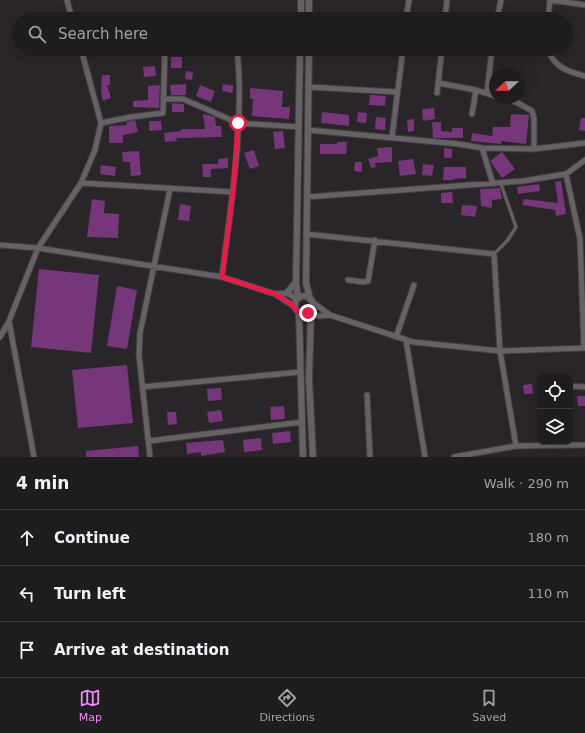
<!DOCTYPE html>
<html lang="en">
<head>
<meta charset="utf-8">
<style>
  body { margin:0; font-family:"DejaVu Sans",sans-serif; background:#2c292c; color:#f1f3f6 }
  .controls { position:absolute; right:12px; bottom:12px; display:grid; overflow:hidden; border-radius:8px; box-shadow:0 4px 16px #0002 }
  .controls button { width:36px; height:36px; display:grid; place-items:center; padding:0; border:0; border-bottom:1px solid #3c3a3d; background:#1f1c1f; color:#f1f3f6; font:20px sans-serif }
  .compass { position:absolute; left:489px; top:68px; width:36px; height:36px; border-radius:50%; background:#1f1c1f; box-shadow:0 4px 16px #0002; rotate:248deg }
  .stop { position:absolute; width:12px; height:12px; margin:-9px; border:3px solid #e11d48; border-radius:50%; background:#fff }
  .stop.end { background:#e11d48; border-color:#fff; box-shadow:0 1px 4px #0008 }
  .list { margin:0; padding:0; list-style:none }
  h2 { display:flex; justify-content:space-between; align-items:center; height:52px; margin:0; padding:0 16px; font-size:17px }
  h2 small { font-size:13px; font-weight:400; color:#a1a1a4 }
  .list li { display:grid; grid-template-columns:26px 1fr auto; gap:12px; align-items:center; box-sizing:border-box; height:56px; padding:0 16px; border-top:1px solid #3c3a3d }
  .list b { display:block; font-size:15px; white-space:nowrap }
  .list em { font-size:13px; font-style:normal; color:#a1a1a4 }
  .icon { flex:none; width:22px; height:22px; fill:none; stroke:currentColor; stroke-width:2; stroke-linecap:round; stroke-linejoin:round }
  .map { position:relative; flex:none; width:585px; height:457px; overflow:hidden }
  .search { position:absolute; background:#1f1c1f; box-shadow:0 4px 16px #0002; left:12px; right:12px; top:12px; height:44px; display:flex; align-items:center; gap:10px; box-sizing:border-box; padding:0 14px; border-radius:22px; color:#a1a1a4; font-size:15px }
  .sheet { height:220px; background:#1f1c1f }
  nav { display:flex; justify-content:space-around; align-items:center; box-sizing:border-box; height:56px; border-top:1px solid #3c3a3d; background:#1f1c1f; font-size:11px; color:#a1a1a4 }
  nav a { display:grid; justify-items:center; gap:2px }
  nav .on { color:#ef8bf6 }
  .map>svg:first-child { display:block }
  .building { fill:#753779 }
  .lines { fill:none; stroke-linecap:round; stroke-linejoin:round }
  .service-casing { stroke:#434044; stroke-width:4.5 }
  .minor-casing { stroke:#434044; stroke-width:7 }
  .tertiary-casing { stroke:#434044; stroke-width:8 }
  .service { stroke:#656165; stroke-width:2.5 }
  .minor { stroke:#656165; stroke-width:5 }
  .tertiary { stroke:#656165; stroke-width:6 }
  .route { stroke:#e11d48; stroke-width:5 }
</style>
</head>
<body>
<div class="map">
<svg width="585" height="457" viewBox="0 0 585 457">
  <rect width="100%" height="100%" fill="#292529"/>
  <!-- building -->
  <path class="building" d="M171,57H182V68H171Z
    M155,66L156,76L144,77L143,67Z
    M186,71L193,72L192,80L185,79Z
    M102,75H110V85H107L111,98L103,101L101,93Z
    M186,84V94L184,95H171L170,85Z
    M223,84L234,86L232,93L222,91Z
    M160,85L159,108L133,107V101L148,100V86Z
    M200,85L215,91L211,102L196,96Z
    M250,88L283,91L282,107H290L289,119L252,116L253,99H250Z
    M370,95L386,96L385,106L369,105Z
    M172,103L184,104V112H172Z
    M434,108L435,119L423,121L422,109Z
    M322,112L349,115V126L321,123Z
    M358,112L367,113L366,123L357,122Z
    M203,114L215,117L216,126H221L222,137L176,138L177,141L165,142L164,133L181,131V129H205Z
    M511,114L529,115L526,144L501,141V144L471,141L472,133L492,136L493,127H510Z
    M376,117L386,118L385,130L375,129Z
    M581,118H585V131L579,130Z
    M414,119V131L408,132L407,120Z
    M135,120L138,132L123,135V143H109V126L127,125L126,122Z
    M149,121H161L162,130L149,131Z
    M432,122H441V131L452,132V128H463V138H433Z
    M283,131L285,148L275,149L273,132Z
    M337,142H347L346,154H320V144H337Z
    M392,147V162L375,163L376,167L371,168L368,159L378,156L377,148Z
    M444,148L452,149V158H444Z
    M254,150L259,166L250,169L244,153Z
    M139,151L141,175L131,176L130,162H123L122,152Z
    M502,152L515,169L502,178L490,161Z
    M228,158V168L211,169V177H203L202,164H218V159Z
    M413,159L416,174L400,176L398,161Z
    M355,162H362V172L354,171Z
    M423,164L434,165L432,176L422,175Z
    M101,165L116,167L115,176L100,174Z
    M444,167H466V178L453,179V180H443Z
    M561,181L566,214L556,216L555,210L522,205L524,199L558,203L555,182Z
    M539,184L540,191L518,194L517,187Z
    M500,188L502,199L492,200V208L481,206L480,189Z
    M452,192L453,203H441V193Z
    M92,199L105,201L104,213L119,214L118,238L87,237Z
    M180,204L191,206L189,221L178,220Z
    M462,205L477,206L475,217L461,215Z
    M39,269L99,275L91,353L31,347Z
    M117,286L137,290L127,349L107,346Z
    M127,365L133,423L78,428L72,370Z
    M532,384L533,394H524L523,385Z
    M221,388L222,400L208,401L207,389Z
    M577,396H585V406H578Z
    M284,406L285,419L271,420L270,407Z
    M221,410L223,421L209,423L207,412Z
    M167,412H176L177,424L168,425Z
    M290,431L291,442L273,444L272,433Z
    M261,438L262,450L244,452L243,440Z
    M223,440L225,452L201,456V452L187,454L186,443Z
    M138,446L139,457H86V451Z"/>
  <g class="lines">
    <!-- service casing -->
    <g class="service-casing">
      <path id="service" d="M494,254L507,241L516,227L501,184"/>
    </g>
    <!-- minor casing -->
    <g class="minor-casing">
      <path id="minor" d="M67,0L72,19
        M550,0L585,5
        M207,19L228,17L233,19
        M406,19L409,0
        M445,19L447,0
        M497,19L501,0
        M548,19L550,0
        M548,49C553,67 569,72 585,76
        M438,83L476,90
        M308,87L397,92
        M437,93L442,49
        M487,93L492,49
        M502,98L518,103L532,111L534,118V149
        M164,99H183L238,123L299,127
        M472,114L476,90L495,96
        M101,123L131,117L163,113L165,49
        M308,130L459,144L482,148L493,184
        M392,137L403,49
        M482,148L534,149L585,143
        M566,174L580,239L584,348
        M81,183L233,192
        M307,197L523,181L566,174L585,160
        M306,234L494,254L500,351L516,446
        M0,245L38,248L222,277L275,294L295,307
        M222,277C231,202 245,124 237,49
        M348,280L363,282L368,281L375,240
        M275,294L287,293L297,299
        M311,301L330,315L413,342L500,351L585,348
        M309,314L319,316L330,315
        M9,321L34,457
        M0,337L9,321L38,248L81,183L95,150L101,123L81,49
        M396,337L414,285
        M406,340L425,457
        M570,386L585,387
        M142,387L300,372
        M367,395L370,457
        M149,441L302,422
        M150,457L139,355L140,333L170,189
        M454,457L516,446L585,445"/>
    </g>
    <!-- tertiary casing -->
    <g class="tertiary-casing">
      <path id="tertiary" d="M301,19V0
        M309,19V0
        M309,49L306,283L310,299
        M287,293L296,282
        M295 305a9 9 0 1 1 18 0a9 9 0 1 1-18 0Z
        M298,298L296,282L300,49
        M311,311L309,379L313,457
        M299,313L303,457"/>
    </g>
    <!-- service -->
    <use href="#service" class="service"/>
    <!-- minor -->
    <use href="#minor" class="minor"/>
    <!-- tertiary -->
    <use href="#tertiary" class="tertiary"/>
  </g>
  <g class="lines">
    <!-- route -->
    <path class="route" d="M238,123L233,192L222,277L275,294L291,304L299,313H308"/>
  </g>
</svg>
<div class="controls">
<button><svg class="icon" aria-label="locate" viewBox="0 0 24 24"><circle cx="12" cy="12" r="6"/><path d="M12 2v4M12 18v4M2 12h4M18 12h4"/></svg></button>
<button><svg class="icon" aria-label="layers" viewBox="0 0 24 24"><path d="M12 4l9 5-9 5-9-5zM3 14l9 5 9-5"/></svg></button>
</div>
<svg class="compass" viewBox="-18 -18 36 36"><path d="M0-13l5 13h-10z" fill="#e53935"/><path d="M0 13l5-13h-10z" fill="#a1a1a4"/></svg>
<div class="stop" style="left:238px;top:123px"></div>
<div class="stop end" style="left:308px;top:313px"></div>
<div class="search"><svg class="icon" aria-label="search" viewBox="0 0 24 24"><circle cx="10" cy="10" r="6"/><path d="M15 15l6 6"/></svg>Search here</div>
</div>
<section class="sheet">
<h2>4 min<small>Walk · 290 m</small></h2>
<ul class="list">
<li><svg class="icon" aria-label="ahead" viewBox="0 0 24 24"><path d="M12 20V5M6 11l6-6 6 6"/></svg><div><b>Continue</b></div><em>180 m</em></li>
<li><svg class="icon" aria-label="left" viewBox="0 0 24 24"><path d="M17 20v-9H6M10 6l-5 5 5 5"/></svg><div><b>Turn left</b></div><em>110 m</em></li>
<li><svg class="icon" aria-label="arrive" viewBox="0 0 24 24"><path d="M6 21V4h12l-3 4 3 4H6"/></svg><div><b>Arrive at destination</b></div></li>
</ul>
</section>
<nav>
<a class="on"><svg class="icon" aria-label="map" viewBox="0 0 24 24"><path d="M3 6l6-2 6 2 6-2v14l-6 2-6-2-6 2zM9 4v14M15 6v14"/></svg>Map</a>
<a><svg class="icon" aria-label="directions" viewBox="0 0 24 24"><path d="M12 3l9 9-9 9-9-9zM9 14v-3h6M13 9l2 2-2 2"/></svg>Directions</a>
<a><svg class="icon" aria-label="saved" viewBox="0 0 24 24"><path d="M7 4h10v16l-5-4-5 4z"/></svg>Saved</a>
</nav>
</body>
</html>
